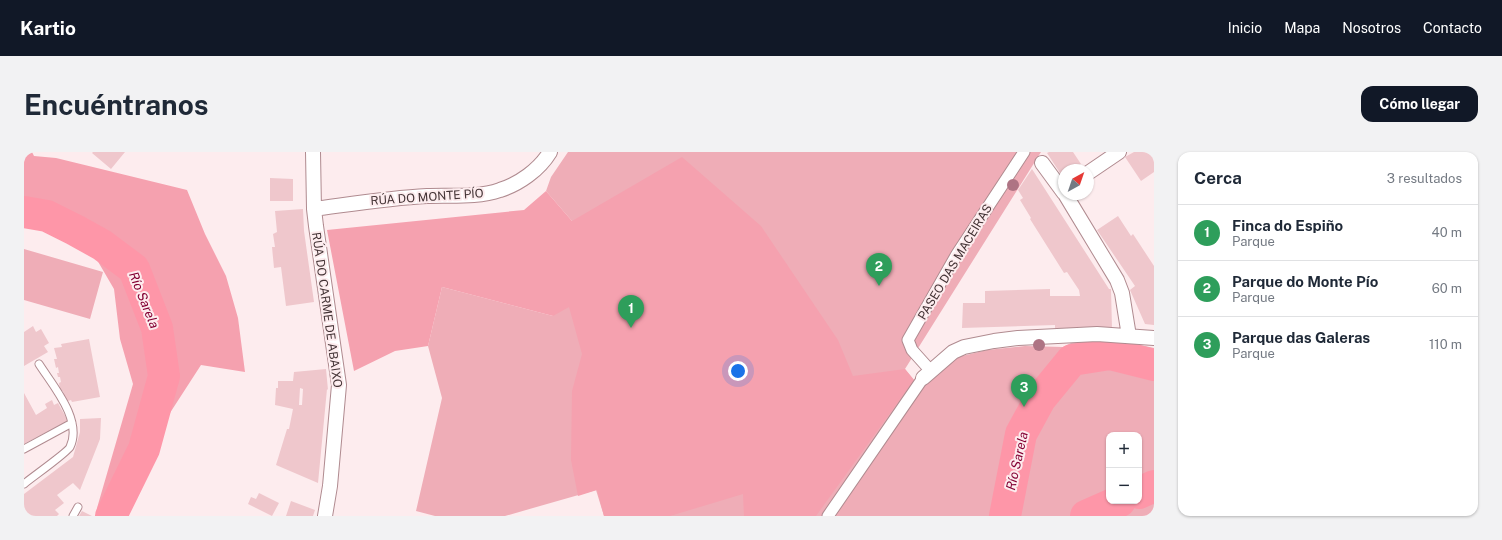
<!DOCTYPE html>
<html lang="es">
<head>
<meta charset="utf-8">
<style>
  body { margin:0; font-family:"Public Sans",sans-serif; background:#f2f2f3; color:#1f2937 }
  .controls { position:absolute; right:12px; bottom:12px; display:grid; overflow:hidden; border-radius:8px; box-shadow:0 1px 3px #0004 }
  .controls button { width:36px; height:36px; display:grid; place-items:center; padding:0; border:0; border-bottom:1px solid #e0e1e3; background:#fff; color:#1f2937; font:20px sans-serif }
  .compass { position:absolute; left:1034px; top:12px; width:36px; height:36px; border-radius:50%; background:#fff; box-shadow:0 1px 3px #0004; rotate:40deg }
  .you { position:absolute; left:714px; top:219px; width:14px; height:14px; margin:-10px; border:3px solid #fff; border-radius:50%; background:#1a73e8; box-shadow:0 0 0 6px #1a73e833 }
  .badge { display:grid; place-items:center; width:26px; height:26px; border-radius:50%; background:#111827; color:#fff; font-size:13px; font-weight:700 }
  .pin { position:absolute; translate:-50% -33px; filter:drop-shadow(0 1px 2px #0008) }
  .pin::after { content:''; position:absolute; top:21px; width:14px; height:12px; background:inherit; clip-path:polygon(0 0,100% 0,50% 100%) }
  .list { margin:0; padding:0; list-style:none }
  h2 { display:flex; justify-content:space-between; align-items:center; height:52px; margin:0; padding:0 16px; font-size:17px }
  h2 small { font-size:13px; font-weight:400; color:#747a83 }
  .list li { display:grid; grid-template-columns:26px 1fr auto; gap:12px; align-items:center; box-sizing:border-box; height:56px; padding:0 16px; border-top:1px solid #e0e1e3 }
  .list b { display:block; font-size:15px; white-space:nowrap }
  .list p { margin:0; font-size:13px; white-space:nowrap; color:#747a83 }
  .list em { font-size:13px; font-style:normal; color:#747a83 }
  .map { position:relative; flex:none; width:1130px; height:364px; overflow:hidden; border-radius:12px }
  header { display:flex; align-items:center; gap:24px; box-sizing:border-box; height:56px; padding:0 20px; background:#111827; color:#fff }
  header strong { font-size:19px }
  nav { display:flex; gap:22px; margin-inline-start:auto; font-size:14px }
  .intro { display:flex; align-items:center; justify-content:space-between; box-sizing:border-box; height:96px; padding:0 24px }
  h1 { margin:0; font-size:28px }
  .button { padding:10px 18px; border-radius:12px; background:#111827; color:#fff; font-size:14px; font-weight:700 }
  main { display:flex; gap:24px; padding:0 24px }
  aside { flex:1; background:#fff; border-radius:12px; box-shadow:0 1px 3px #0004 }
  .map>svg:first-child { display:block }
  .green { fill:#efadb7; fill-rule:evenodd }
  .forest { fill:#f5a1af }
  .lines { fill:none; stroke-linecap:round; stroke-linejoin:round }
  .river { stroke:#fe96a8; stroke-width:32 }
  .building { fill:#efc7cc; fill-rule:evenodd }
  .service-casing { stroke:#b08b90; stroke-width:9 }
  .pedestrian-casing { stroke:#b08b90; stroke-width:13 }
  .minor-casing { stroke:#b08b90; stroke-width:16 }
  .service { stroke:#fff; stroke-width:7 }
  .pedestrian { stroke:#fff; stroke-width:11 }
  .minor { stroke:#fff; stroke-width:14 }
  .tree { fill:#ae7484 }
  .labels { text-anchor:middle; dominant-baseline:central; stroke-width:4; stroke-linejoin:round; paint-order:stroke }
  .street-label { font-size:12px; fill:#433335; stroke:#fdecee }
  .water-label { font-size:13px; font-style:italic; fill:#830033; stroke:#fdecee }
</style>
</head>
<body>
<header>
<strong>Kartio</strong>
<nav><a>Inicio</a><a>Mapa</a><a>Nosotros</a><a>Contacto</a></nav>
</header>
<div class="intro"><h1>Encuéntranos</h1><a class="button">Cómo llegar</a></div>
<main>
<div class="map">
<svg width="1130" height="364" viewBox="0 0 1130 364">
  <rect width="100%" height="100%" fill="#fdecee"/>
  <!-- green -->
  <path class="green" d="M544,0H1017L881,217L890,228L912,222L934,205L963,198L1001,194L1039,195L1051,189H1098L1130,196V364H580L572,338L481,364H411L392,359L418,246L404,194L418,135L529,164L548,69L522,39L527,25ZM1085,283H1115V349H1085Z
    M0,97L79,120L66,167L0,148Z"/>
  <!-- forest -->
  <path class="forest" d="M0,0H8L10,4L32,6L163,38L181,82L202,124L214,166L221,220L177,213L87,352L73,356L109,232L96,187L90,137L69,101L21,72L0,66Z
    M658,5L737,74L814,188L829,224L881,217L890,228L792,364H720L719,342L646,364H580L573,338L554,344L547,308L548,239L558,202L545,155L529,164L418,135L404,194L371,199L330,219L303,78L500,58L522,39L548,69Z"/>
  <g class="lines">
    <!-- river -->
    <path class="river" d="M0,60L23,64L51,78L78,93L110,117L133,176L140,224L120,297L87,364
      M1115,341L1130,334
      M981,364L997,282L1016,247L1048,208L1086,202L1130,213
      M1062,364L1096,349"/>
  </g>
  <!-- building -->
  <path class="building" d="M69,0H101L87,17L68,1Z
    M1025,0H1049L1057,12L1047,18H1040V22L1038,24L1023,1Z
    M1110,0H1130V20L1117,29L1101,5Z
    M1008,17L1085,137H1087L1088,176L1031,177V173L938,176L939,151H961V139L1026,137V144H1056L1055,138L1043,120L1040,121L1006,67L1007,66L996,48L999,46L994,38Z
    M246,26L269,27V49H246Z
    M279,57L280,79L290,150L262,154L257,115L250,116L248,95H251L249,82L253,80L251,59Z
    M1094,64L1107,84L1109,82L1130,114V173L1121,172L1106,138L1111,134L1073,78Z
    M9,174L12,180L17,177L25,191L20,194L24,200L0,214V180Z
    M65,187L76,245L48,250L47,248L41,250L39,239H36L35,231L37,230L36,225H34L33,221H35L34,215L32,216L30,207H33L30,196L38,195L37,192Z
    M302,217L304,238L303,237L294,331L252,313L263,277H265L269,257L251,253L252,236H254V229H269L270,220ZM276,236L279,237L278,253H275Z
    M0,241L12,263L23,256L21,252L28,248L30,253L34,251L44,269L0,292Z
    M77,266L76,287L56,338L49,331L33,343L40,351L31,358L35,362L33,364H0V342L49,305L56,280V267Z
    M235,341L255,351L248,364L224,352L227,345L232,347Z
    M267,349L291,358L289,364H262Z
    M58,359L68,364H55Z"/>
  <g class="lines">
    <!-- service casing -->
    <g class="service-casing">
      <path id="service" d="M0,297L48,271
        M0,332C7,326 44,300 46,295C59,268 29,234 15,212
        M49,364L54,355"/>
    </g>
    <!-- pedestrian casing -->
    <g class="pedestrian-casing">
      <path id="pedestrian" d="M906,218L888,198L884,188L933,102L1000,0
        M804,364L899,226"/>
    </g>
    <!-- minor casing -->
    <g class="minor-casing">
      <path id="minor" d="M289,0L290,57L292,74L315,233L306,334L301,364
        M1018,11L1040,41
        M1064,21L1095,0
        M1041,42L1093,128L1098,141L1105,184
        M290,57C328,52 365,46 403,44C427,43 453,46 476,38C495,32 515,18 526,0
        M899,226L929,200L940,195L970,189L994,186L1073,182L1130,186"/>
    </g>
    <!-- service -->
    <use href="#service" class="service"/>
    <!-- pedestrian -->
    <use href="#pedestrian" class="pedestrian"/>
    <!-- minor -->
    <use href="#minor" class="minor"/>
  </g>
  <!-- trees -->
  <g class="tree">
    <circle cx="989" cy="33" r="6"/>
    <circle cx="1015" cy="193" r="6"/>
  </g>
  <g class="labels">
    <!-- street labels -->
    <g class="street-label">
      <text transform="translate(403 45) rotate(-4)">RÚA DO MONTE PÍO</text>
      <text transform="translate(931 110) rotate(-59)">PASEO DAS MACEIRAS</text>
      <text transform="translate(303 158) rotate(82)">RÚA DO CARME DE ABAIXO</text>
    </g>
    <!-- water labels -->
    <g class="water-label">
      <text transform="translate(120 148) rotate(68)">Río Sarela</text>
      <text transform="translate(993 309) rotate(-77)">Río Sarela</text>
    </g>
  </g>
</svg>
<div class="controls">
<button>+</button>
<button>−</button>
</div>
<svg class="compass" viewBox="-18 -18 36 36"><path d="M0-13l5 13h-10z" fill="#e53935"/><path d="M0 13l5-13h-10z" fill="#747a83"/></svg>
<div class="you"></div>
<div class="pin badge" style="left:607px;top:176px;background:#2e9e5b">1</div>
<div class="pin badge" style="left:855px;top:134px;background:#2e9e5b">2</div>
<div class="pin badge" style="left:1000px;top:255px;background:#2e9e5b">3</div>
</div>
<aside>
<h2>Cerca<small>3 resultados</small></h2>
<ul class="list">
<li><span class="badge" style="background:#2e9e5b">1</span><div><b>Finca do Espiño</b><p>Parque</p></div><em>40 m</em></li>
<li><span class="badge" style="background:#2e9e5b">2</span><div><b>Parque do Monte Pío</b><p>Parque</p></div><em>60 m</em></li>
<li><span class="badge" style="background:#2e9e5b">3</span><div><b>Parque das Galeras</b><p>Parque</p></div><em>110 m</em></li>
</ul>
</aside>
</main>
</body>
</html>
